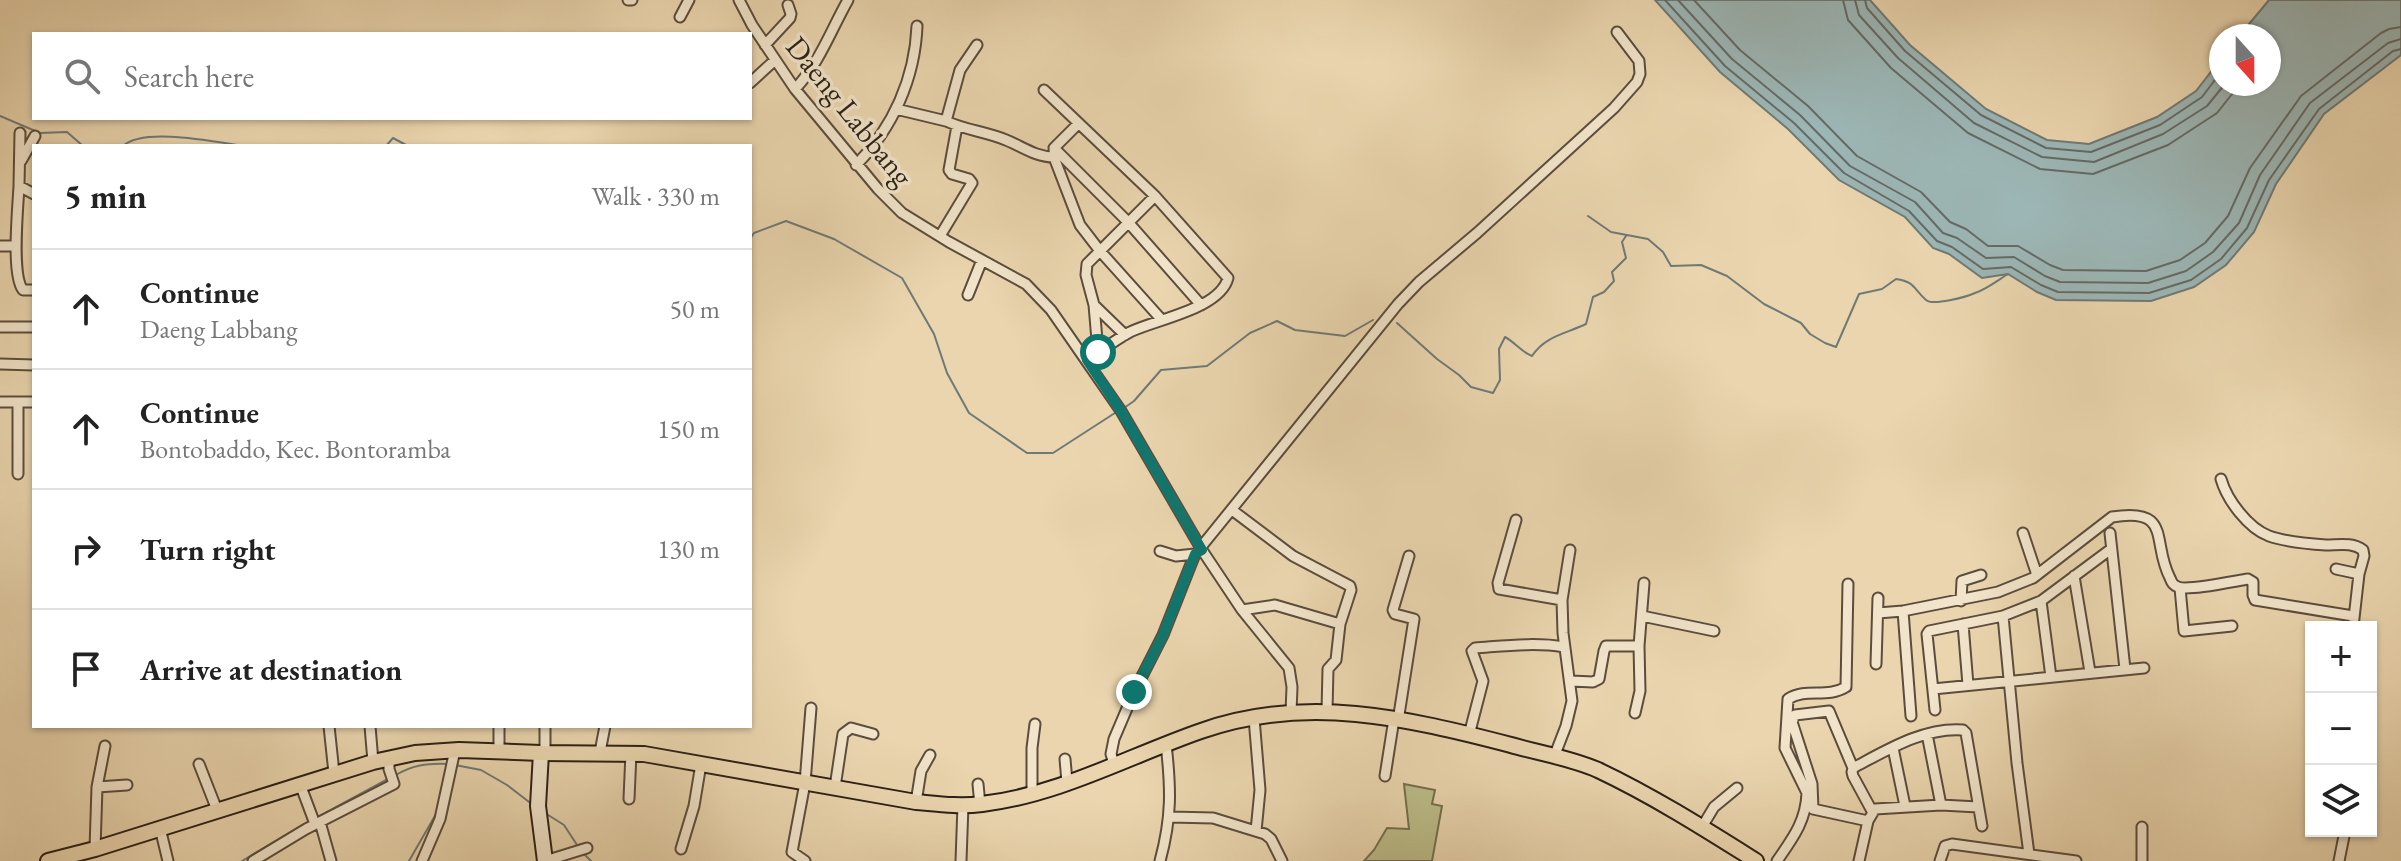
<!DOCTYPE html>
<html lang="en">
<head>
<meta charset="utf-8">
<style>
  body { margin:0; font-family:"EB Garamond",serif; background:#f6f6f6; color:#222 }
  .controls { position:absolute; right:24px; bottom:24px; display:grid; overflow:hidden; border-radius:0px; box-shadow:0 2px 6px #0004 }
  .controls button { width:72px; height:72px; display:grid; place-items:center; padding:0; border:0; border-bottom:2px solid #e0e0e0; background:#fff; color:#222; font:40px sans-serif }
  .compass { position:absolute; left:2209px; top:24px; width:72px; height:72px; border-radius:50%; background:#fff; box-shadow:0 2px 6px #0004; rotate:159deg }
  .stop { position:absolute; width:24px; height:24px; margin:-18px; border:6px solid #0f766e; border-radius:50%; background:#fff }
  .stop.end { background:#0f766e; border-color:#fff; box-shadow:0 2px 8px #0008 }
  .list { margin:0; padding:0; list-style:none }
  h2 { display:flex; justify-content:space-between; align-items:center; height:104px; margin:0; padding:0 32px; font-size:34px }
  h2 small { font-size:26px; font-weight:400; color:#767676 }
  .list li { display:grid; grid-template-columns:52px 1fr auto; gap:24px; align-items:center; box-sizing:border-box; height:120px; padding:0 32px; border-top:2px solid #e0e0e0 }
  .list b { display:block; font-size:30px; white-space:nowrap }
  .list p { margin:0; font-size:26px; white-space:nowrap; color:#767676 }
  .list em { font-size:26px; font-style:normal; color:#767676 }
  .icon { flex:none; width:44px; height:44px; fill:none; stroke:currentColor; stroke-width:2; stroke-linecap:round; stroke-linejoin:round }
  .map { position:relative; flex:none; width:2401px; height:861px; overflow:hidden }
  .search { position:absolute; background:#fff; box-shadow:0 2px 6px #0004; left:32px; top:32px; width:720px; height:88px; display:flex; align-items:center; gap:20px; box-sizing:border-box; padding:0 28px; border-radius:0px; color:#767676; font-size:30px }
  .panel { position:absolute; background:#fff; box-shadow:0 2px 6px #0004; left:32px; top:144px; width:720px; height:584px; border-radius:0px }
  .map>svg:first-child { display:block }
  .green { fill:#bbbc88; stroke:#736e50; stroke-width:2 }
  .water { fill:#9cb6b5; stroke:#6f7a76; stroke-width:2 }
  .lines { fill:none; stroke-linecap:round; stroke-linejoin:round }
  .shore { stroke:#646b66; stroke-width:2 }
  .stream { stroke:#6f7a76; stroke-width:2 }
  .street-casing { stroke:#5b4d3d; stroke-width:13 }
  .secondary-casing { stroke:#2b2017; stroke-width:18 }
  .primary-casing { stroke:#2b2017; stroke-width:18 }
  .street { stroke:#f1e4ca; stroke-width:9 }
  .secondary { stroke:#f1e4ca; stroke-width:14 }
  .primary { stroke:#ead5ae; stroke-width:14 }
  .route { stroke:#0f766e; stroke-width:10 }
  .labels { text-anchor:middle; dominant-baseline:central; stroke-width:7; stroke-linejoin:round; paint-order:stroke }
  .street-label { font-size:30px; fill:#2b2017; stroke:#f1e4ca }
</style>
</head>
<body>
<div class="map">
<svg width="2401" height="861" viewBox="0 0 2401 861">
  <rect width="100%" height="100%" fill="#ead5ae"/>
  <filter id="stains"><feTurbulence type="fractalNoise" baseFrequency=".0025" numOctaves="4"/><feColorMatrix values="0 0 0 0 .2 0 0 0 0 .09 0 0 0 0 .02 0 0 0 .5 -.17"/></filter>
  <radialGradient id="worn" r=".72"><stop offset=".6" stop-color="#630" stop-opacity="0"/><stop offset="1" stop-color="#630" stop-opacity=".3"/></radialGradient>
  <!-- green -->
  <path class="green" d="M1404,784L1435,790L1432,804L1442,806L1432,861H1364L1374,850L1387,828L1409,829Z"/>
  <!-- water -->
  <path class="water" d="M1655,0H1870L1910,45L1986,109L2047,140L2089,144L2157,117L2196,91L2221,59V84H2269V36H2239L2269,0H2401V55L2324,114L2276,184L2254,232L2226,265L2194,287L2151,301L2056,300L2037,292L2008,274L1982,278L1949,254L1933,248L1905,217L1839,180L1788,129L1720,72Z"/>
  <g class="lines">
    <!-- shore -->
    <path class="shore" d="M1665,0L1725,66L1794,123L1844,173L1909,211L1937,241L1952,247L1983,269L2011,267L2041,285L2058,292L2149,293L2191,280L2221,259L2247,228L2269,180L2319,109L2393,51L2401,49
      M1678,0L1732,59L1800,115L1850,166L1915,202L1943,233L1957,238L1986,258L2014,257L2045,276L2060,282L2148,283L2186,271L2213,252L2239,223L2260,175L2310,103L2388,43L2401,39
      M1694,0L1740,50L1808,106L1857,156L1921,192L1950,222L1966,229L1988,246H2018L2050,265L2063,270L2146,271L2180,260L2205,243L2228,216L2250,168L2301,96L2381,33L2389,29L2401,27
      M1843,0L1848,20L1891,68L1968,133L2040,169L2093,174L2168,145L2217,113L2240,84
      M1855,0L1859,15L1898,58L1974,123L2042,157L2094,162L2163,134L2207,106L2225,84
      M1865,0L1867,8L1905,51L1981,115L2046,148L2091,152L2160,125L2202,97L2221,72"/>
    <!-- stream -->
    <path class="stream" d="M0,116L40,133L67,132L83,146
      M123,146C144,127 215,142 244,146
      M386,146L393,138L408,146
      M1588,216L1611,232L1648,239L1663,252L1671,266L1701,265L1727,276L1764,304L1801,323L1810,334L1825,343L1836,347L1859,294L1882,289L1896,279C1916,282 1913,289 1926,300C1933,306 1966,297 1975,293C1987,289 1998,280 2008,274
      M750,239L754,233L786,221L834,239L902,278L934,334L947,373L969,413L1027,453H1053L1118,411
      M1397,323L1437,359L1459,375L1471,387L1493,393L1500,380L1499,349L1505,337C1516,343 1521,352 1532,356C1545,336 1565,334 1586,324L1593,297L1604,292L1614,281L1612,272L1626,258L1622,242L1626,236
      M1124,408L1134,401L1161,370L1207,366L1250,333L1277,321L1295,330L1345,336L1373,320
      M455,765L481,770L507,785L533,805
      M394,776C412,765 427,763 449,764
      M545,813L564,825L579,848
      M316,818L388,779
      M583,853L591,861
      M242,861L311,820
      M409,861L436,814"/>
    <!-- street casing -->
    <g class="street-casing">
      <path id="street" d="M628,0H632
        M739,0L752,25L795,89L878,189L902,213L949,242L1026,284L1051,310L1121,411L1202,550L1242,610L1289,668L1292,687L1291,712
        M680,17L689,0
        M765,45L790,18L791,14L788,5
        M977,45L960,70L946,121C965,130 987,132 1006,140C1023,147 1036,157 1054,157
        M750,83L775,60
        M795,89C819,64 831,30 848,0
        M1044,90L1155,196L1228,278C1220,309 1157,319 1130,332C1115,340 1101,351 1087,360
        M896,109L946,121
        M1078,124L1054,148L1128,222L1201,305
        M20,133L19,186L34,194
        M1054,148L1055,160L1080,225L1100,251L1161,319
        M21,161L35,136
        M856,165C893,128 915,78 917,26
        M19,186C18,207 11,275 23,290H34
        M940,236L972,183L969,179L952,174L949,170L957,126
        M0,246H16
        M968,295L982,260
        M1094,305L1125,335
        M0,327H34
        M1098,352L1094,305L1086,275L1087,264L1155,196
        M0,364L34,365
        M0,402H34
        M18,402V474
        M2221,479C2227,500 2248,528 2269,536C2283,541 2311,544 2326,545C2339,545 2352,542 2363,550L2364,556L2359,574L2353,627
        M1232,510L1293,556L1350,586L1351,590L1340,624
        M1516,520L1498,583L1499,589L1562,600
        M2023,533L2037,575
        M2110,533L2125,669
        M1201,547L1398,304L1419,282L1477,233L1614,108L1637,82L1640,74L1639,61L1617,32
        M1160,551L1176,556L1195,554
        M2336,569L2359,574
        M2074,576L2090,672
        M2180,588L2184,631L2232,626
        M1961,601L1962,581L1981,575
        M2041,601L2051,677
        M1242,610L1275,605L1340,624L1336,660L1328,669L1327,711
        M1903,611L1911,716
        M1878,613L1903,611L1998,592L2033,578L2112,517C2173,507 2151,542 2170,578C2172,583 2173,585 2178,587C2188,591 2235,581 2248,579L2253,582V595L2255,600L2353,616
        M1642,616L1714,631
        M2003,616L2017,763L2029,854
        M1963,624L1968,685
        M1876,664L1878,598
        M1571,681L1593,682L1599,679L1604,651L1606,646H1639L1644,583
        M1933,689L2144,668
        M1935,710L1927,634L1929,631L2003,616L2041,601L2111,549
        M1635,713L1640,691L1639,646
        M1254,718L1260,790L1256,831
        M1398,721L1414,619L1395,614L1393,610L1409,556
        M329,726L334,773
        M370,726L373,762
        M499,726V751
        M545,726V753
        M1927,734L1941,805
        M1469,735L1483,681L1472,651L1475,648C1504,646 1535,642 1564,647
        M1893,748L1905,806
        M600,752L605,726
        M1554,757L1566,726L1572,701L1563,633L1562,600L1570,550
        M1065,759L1067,782
        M199,764L217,810
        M1114,764L1111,754L1114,739L1134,692L1163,635L1195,554L1202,550
        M1853,768L1829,711L1795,715L1792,722L1812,784L1813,809L1868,821
        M1385,776L1394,719
        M300,784L315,824
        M978,784L980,805
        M97,787L127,785
        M835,787L843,734L851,728L873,734
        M1032,794V748L1035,724
        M629,799L631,753
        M916,802L921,771L930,755
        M1872,811L1853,776L1852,772L1853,768C1887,750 1924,727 1963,730L1966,733L1982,826
        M1170,817L1213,818L1265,834L1271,839L1282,861
        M320,822L331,861
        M1702,827L1714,807L1737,788
        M160,828L168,861
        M95,849L97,787L105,746
        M681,849L694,806L701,764
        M253,861L306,829L394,784L389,769V758
        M422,861L440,819L455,750
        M545,861L587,848
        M805,861L792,852L805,783L811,708
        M961,861L963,805
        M1160,861C1172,817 1171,788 1166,744
        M1777,861C1793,838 1806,821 1807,793L1785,748L1788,699C1807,687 1826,699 1846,687L1848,584
        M1859,861L1868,821L1875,809L1941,805L1978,807
        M1940,861L1945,846L1952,844L2076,861
        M2142,861V827
        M2339,861L2345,831"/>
    </g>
    <!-- secondary casing -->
    <g class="secondary-casing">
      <path id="secondary" d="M541,753L538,806L545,861"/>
    </g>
    <!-- primary casing -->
    <g class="primary-casing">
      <path id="primary" d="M48,861L95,849L373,762L415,753L459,750L541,753L644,754L916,802C938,804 960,807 982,804C1059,795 1129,756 1201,731C1305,694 1407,718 1511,745C1539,753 1571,758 1598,770C1653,796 1705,829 1756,861"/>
    </g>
    <!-- street -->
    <use href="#street" class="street"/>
    <!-- secondary -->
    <use href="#secondary" class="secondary"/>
    <!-- primary -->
    <use href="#primary" class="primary"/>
  </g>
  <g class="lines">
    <!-- route -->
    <path class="route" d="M1098,352L1087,360L1121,411L1202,550L1195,554L1163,635L1134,692"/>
  </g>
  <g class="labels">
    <!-- street labels -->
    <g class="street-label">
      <text transform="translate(850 111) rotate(51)">Daeng Labbang</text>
    </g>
  </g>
  <rect width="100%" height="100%" filter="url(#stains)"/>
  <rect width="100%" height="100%" fill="url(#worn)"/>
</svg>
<div class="controls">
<button>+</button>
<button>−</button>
<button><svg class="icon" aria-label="layers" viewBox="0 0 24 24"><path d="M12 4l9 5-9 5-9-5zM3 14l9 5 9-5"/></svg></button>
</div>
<svg class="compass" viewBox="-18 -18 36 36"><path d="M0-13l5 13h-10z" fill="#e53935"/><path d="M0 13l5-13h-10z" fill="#767676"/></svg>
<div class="stop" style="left:1098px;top:352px"></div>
<div class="stop end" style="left:1134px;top:692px"></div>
<div class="search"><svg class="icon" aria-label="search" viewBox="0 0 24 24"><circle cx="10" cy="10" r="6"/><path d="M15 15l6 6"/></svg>Search here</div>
<section class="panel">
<h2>5 min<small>Walk · 330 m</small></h2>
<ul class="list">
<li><svg class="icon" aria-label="ahead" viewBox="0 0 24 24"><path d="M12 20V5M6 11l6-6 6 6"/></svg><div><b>Continue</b><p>Daeng Labbang</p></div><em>50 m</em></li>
<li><svg class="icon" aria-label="ahead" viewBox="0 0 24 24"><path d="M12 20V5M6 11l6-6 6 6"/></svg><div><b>Continue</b><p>Bontobaddo, Kec. Bontoramba</p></div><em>150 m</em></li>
<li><svg class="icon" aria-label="right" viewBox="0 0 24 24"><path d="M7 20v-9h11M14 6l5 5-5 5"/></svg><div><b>Turn right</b></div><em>130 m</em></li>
<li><svg class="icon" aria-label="arrive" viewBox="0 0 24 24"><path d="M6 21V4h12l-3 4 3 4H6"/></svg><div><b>Arrive at destination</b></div></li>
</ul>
</section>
</div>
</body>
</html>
